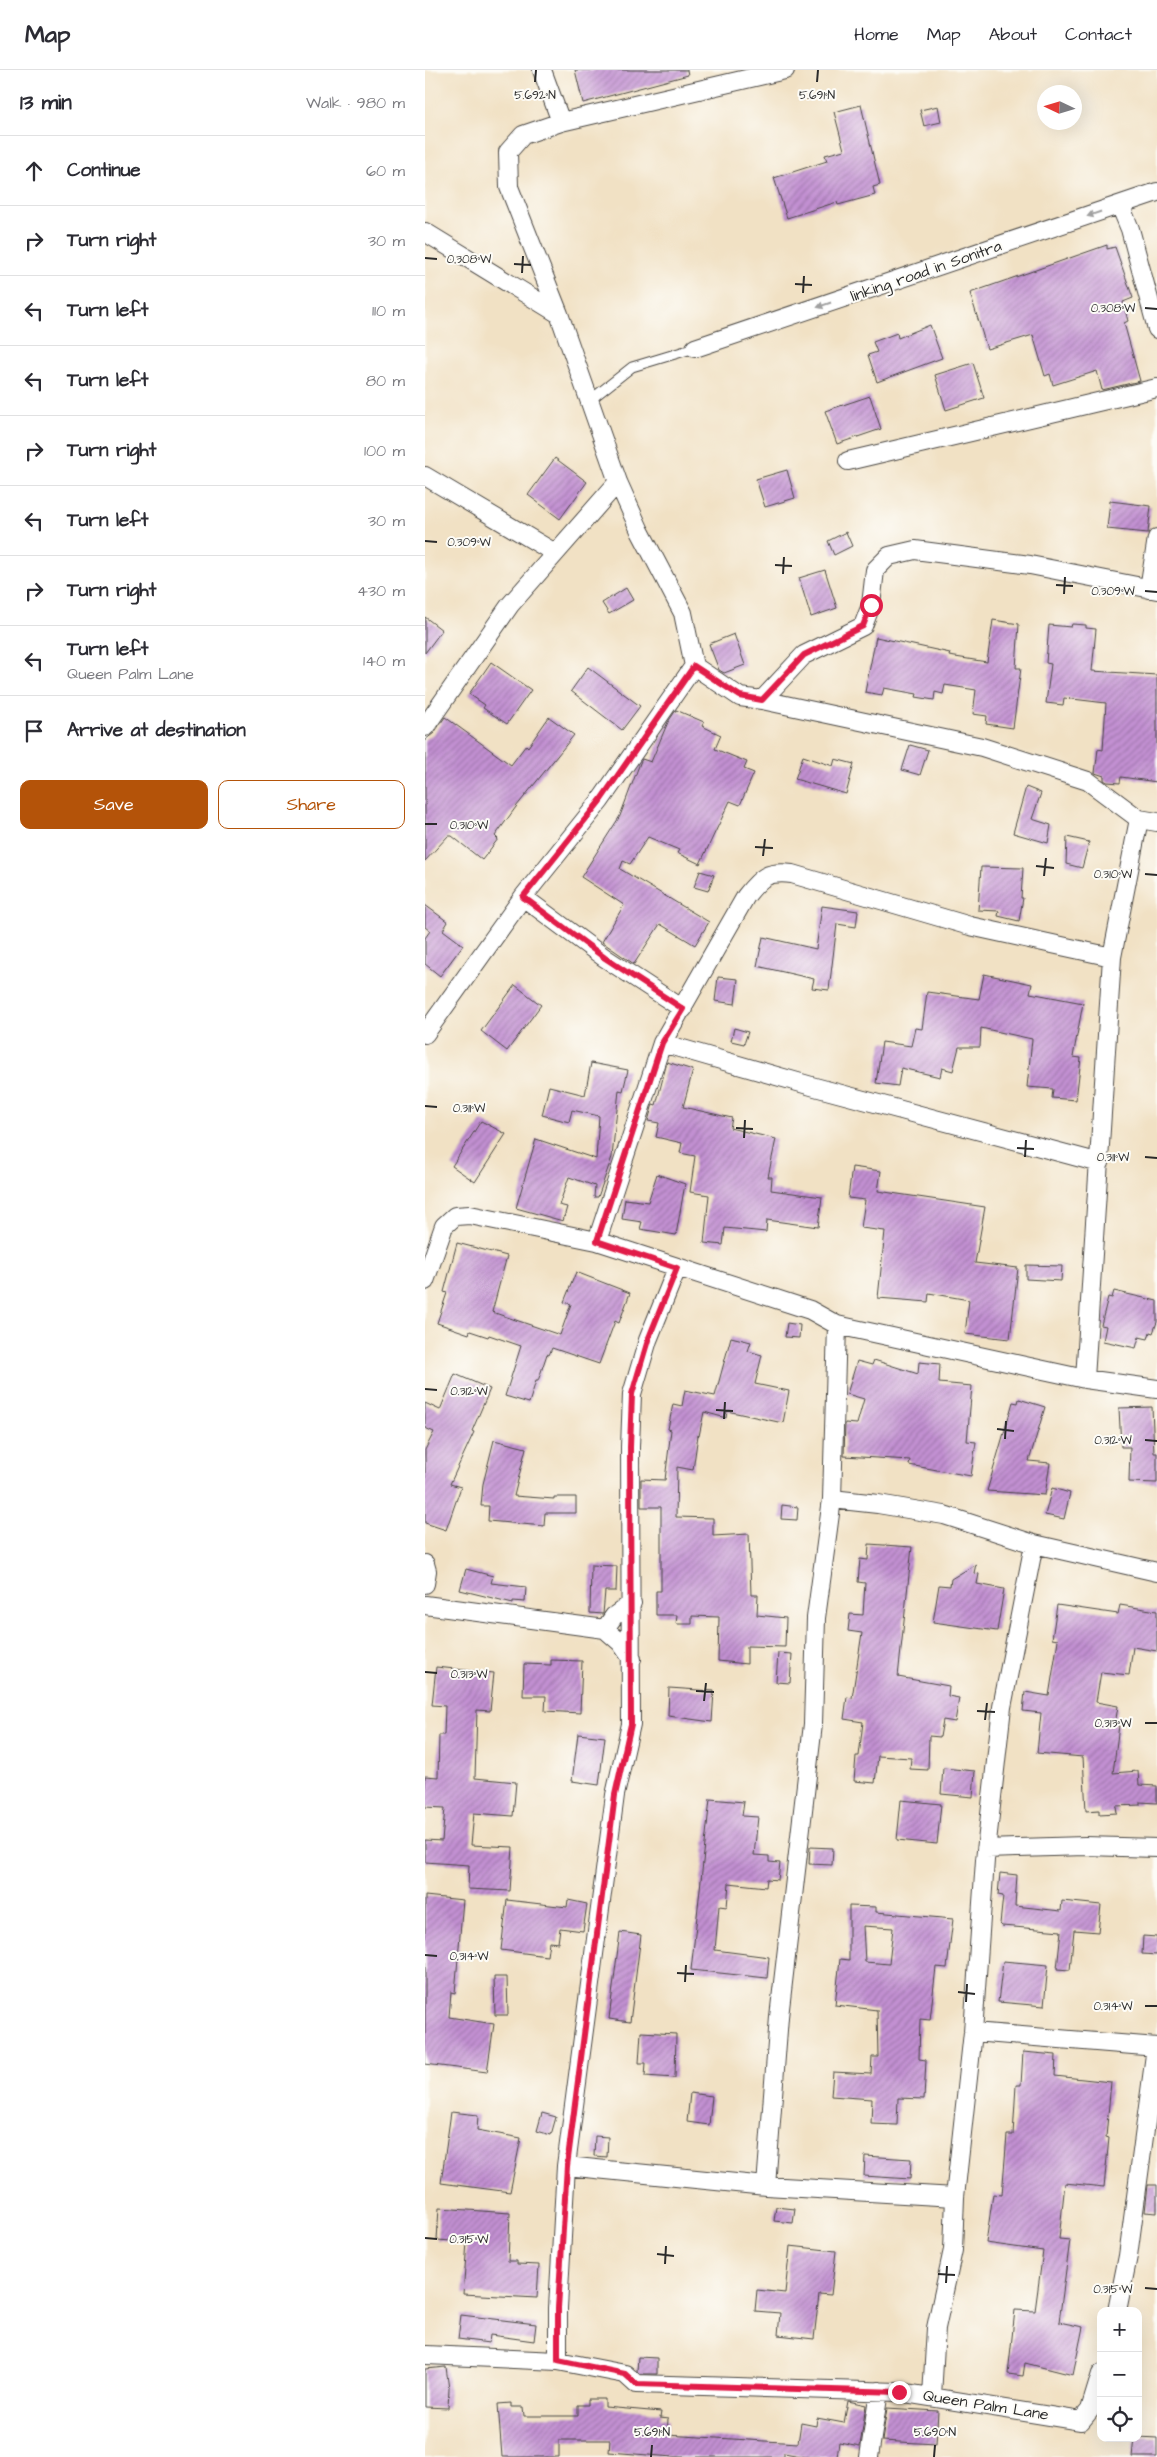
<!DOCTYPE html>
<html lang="en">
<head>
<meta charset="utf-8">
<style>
  body { margin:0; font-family:"Architects Daughter",sans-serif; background:#f7f7f7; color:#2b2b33 }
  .controls { position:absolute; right:15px; bottom:15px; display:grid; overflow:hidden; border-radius:10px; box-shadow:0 5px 20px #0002 }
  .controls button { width:45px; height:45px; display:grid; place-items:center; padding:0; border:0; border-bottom:1px solid #e1e1e2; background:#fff; color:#2b2b33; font:25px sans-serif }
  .compass { position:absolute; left:612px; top:15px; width:45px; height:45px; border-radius:50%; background:#fff; box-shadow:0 5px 20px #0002; rotate:274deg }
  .stop { position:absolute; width:15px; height:15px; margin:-11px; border:4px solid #e11d48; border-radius:50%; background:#fff }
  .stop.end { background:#e11d48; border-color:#fff; box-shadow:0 1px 5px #0008 }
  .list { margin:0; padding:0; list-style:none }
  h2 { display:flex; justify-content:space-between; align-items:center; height:65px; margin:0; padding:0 20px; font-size:21px }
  h2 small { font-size:16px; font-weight:400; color:#7c7c81 }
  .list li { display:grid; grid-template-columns:32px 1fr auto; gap:15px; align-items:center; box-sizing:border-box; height:70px; padding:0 20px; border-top:1px solid #e1e1e2 }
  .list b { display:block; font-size:19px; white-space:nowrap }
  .list p { margin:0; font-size:16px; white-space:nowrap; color:#7c7c81 }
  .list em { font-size:16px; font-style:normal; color:#7c7c81 }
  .actions { display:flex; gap:10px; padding:15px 20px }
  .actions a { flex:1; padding:11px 0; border:1px solid #b45309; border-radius:10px; text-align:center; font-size:18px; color:#b45309 }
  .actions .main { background:#b45309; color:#fff }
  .icon { flex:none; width:28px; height:28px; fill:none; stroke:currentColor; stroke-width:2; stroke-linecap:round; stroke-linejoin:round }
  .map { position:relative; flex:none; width:732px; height:2387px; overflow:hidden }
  header { display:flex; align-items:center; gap:30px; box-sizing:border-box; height:70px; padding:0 25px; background:#fff; border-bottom:1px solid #e1e1e2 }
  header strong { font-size:24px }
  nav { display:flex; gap:28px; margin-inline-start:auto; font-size:18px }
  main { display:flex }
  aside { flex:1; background:#fff }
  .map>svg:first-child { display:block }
  .building { fill:url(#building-hatch); fill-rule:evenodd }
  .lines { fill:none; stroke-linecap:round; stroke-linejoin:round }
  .lane-casing { stroke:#494642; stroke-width:11 }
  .street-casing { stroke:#494642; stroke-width:20 }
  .lane { stroke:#fff; stroke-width:9 }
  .street { stroke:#fff; stroke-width:18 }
  .oneway { fill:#a0a0a0 }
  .route { stroke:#e11d48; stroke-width:6 }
  .ticks { fill:none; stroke:#2b2b2b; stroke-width:2 }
  .labels { text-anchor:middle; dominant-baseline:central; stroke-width:4; stroke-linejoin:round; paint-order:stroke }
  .street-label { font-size:16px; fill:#2b2b2b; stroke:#fdfcf7 }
  .ticks-label { font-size:12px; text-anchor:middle; fill:#2b2b2b; stroke:#fdfcf7; stroke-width:4; stroke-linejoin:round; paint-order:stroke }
</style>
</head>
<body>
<header>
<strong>Map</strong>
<nav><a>Home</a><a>Map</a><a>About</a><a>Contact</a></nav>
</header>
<main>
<aside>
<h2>13 min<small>Walk · 980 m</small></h2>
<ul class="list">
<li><svg class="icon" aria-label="ahead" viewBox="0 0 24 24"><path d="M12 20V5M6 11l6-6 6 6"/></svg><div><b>Continue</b></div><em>60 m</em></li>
<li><svg class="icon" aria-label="right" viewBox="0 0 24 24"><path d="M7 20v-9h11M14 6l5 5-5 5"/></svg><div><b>Turn right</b></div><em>30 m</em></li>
<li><svg class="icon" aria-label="left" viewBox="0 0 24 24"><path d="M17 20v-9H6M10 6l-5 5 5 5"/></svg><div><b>Turn left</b></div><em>110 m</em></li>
<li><svg class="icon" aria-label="left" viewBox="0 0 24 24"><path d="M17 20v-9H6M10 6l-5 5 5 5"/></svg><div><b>Turn left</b></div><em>80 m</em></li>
<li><svg class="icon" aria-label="right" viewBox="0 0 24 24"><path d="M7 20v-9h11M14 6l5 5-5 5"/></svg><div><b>Turn right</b></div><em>100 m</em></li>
<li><svg class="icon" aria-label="left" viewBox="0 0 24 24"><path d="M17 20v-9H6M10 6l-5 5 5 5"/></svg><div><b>Turn left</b></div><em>30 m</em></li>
<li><svg class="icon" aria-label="right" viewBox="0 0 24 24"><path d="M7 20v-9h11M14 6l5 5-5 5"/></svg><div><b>Turn right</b></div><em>430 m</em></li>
<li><svg class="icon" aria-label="left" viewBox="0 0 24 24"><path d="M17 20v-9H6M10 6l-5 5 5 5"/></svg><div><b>Turn left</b><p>Queen Palm Lane</p></div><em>140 m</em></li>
<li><svg class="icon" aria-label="arrive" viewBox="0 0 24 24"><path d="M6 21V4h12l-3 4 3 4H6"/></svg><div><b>Arrive at destination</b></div></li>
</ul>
<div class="actions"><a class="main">Save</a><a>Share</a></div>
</aside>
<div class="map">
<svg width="732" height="2387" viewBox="0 0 732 2387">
  <defs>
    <pattern id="building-hatch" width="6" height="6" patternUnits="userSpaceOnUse" patternTransform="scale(1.25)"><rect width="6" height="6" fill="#c290d2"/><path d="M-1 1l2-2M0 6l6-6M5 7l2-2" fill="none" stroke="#9e76ab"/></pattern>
  </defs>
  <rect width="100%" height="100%" fill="#fdfcf7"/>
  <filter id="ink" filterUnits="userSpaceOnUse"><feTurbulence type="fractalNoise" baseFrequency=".02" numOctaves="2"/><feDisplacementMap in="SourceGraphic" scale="10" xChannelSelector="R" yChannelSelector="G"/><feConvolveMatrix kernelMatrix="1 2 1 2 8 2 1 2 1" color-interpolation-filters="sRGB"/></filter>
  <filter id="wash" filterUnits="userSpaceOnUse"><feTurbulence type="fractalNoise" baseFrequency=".0096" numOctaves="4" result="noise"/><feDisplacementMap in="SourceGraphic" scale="20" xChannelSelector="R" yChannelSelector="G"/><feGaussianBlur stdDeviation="1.12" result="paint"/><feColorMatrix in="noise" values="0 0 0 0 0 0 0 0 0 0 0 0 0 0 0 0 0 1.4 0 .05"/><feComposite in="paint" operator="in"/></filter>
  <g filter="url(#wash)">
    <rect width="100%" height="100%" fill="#f1e1c4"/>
    <g id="blocks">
      <!-- building -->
      <path class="building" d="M150,0H262L263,5L158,33Z
        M436,35L455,115L448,117L450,125L413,135L412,132L362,148L349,108L402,91L400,85L419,80L409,42Z
        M513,36L516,52L499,56L495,40Z
        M682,175V179L690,177L708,228L698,232L703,251L699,253L715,311L677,320L672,301L628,315L625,304L620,306L608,265L562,279L545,223Z
        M505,255L517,288L452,312L443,285L452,282L448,272L472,263L473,268Z
        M548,293L559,328L521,340L510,305Z
        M445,326L456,359L412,374L400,341Z
        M130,388L162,412L135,449L103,425Z
        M362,400L370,428L340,437L331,409Z
        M685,431L726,436L723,463L682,459Z
        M421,462L427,476L409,485L403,471Z
        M400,500L412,538L386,547L374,508Z
        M201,518L208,530L184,544L177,533Z
        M0,547L17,560L0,583Z
        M568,550L594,554L591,598H596L588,658L561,654L562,646L548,644L551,620L520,615L518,624L510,622L509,630L491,627L492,624L459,618L457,625L440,622L451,567L525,583L524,586L562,592Z
        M647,554L661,555V558L671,559L667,601L732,605V712L696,707L695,713L682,712L679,710V706L670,703L673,679L678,680L681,633L639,628L638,635L621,633L626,594L621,593L624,555L646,557Z
        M309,564L320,595L299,603L294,600L284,574Z
        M66,592L106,620L82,654L58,638L60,635L44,624Z
        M163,597L215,636L197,660L146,621Z
        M251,640L279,652L277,656L296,665L290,679L322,692L319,699L329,703L315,735L305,731L275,794L252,783L254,780L223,767L205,794L198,791L195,799L284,852L270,875L235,854L209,894L177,872L199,835L156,807L195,746L215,693L217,689L226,692L243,652Z
        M20,647L86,695L101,675L103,677L124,647L149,665L91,737L70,766L73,769L57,790L27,766H23L0,791V670L9,663Z
        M485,675L503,680L495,705L477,700Z
        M378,686L408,696L410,689L429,694L421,724L370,709Z
        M601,717L616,723L607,749L626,755L623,773L588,763Z
        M642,767L664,772L657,798L641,794Z
        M556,797L598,798L596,828H598L594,851L573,846L574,841L553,840Z
        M275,801L289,805L283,821L269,817Z
        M0,835L23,852L18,860L38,875L15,906L0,894V868L5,861L0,857Z
        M397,836L433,841L431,857L412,854L404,920L387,918L389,909L332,896L338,867L391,879Z
        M559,904L607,914L605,923L658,933L648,987L656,988L651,1030L627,1028L628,1019L602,1017L607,969L556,958L555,977H534L528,1001L517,998L515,1007L476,998L473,1016L451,1013L457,972L486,976L490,958L497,959L502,922L554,929Z
        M293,907L313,909L310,934L290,931Z
        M90,915L116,935L82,981L56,961Z
        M309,958L323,962L319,974L306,971Z
        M242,992L268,1000L258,1037L307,1048L305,1058L351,1069L343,1107H347L346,1120L397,1127L393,1157L342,1150L341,1162L300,1158L298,1175L279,1173L284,1125L265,1122L270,1086L255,1083L257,1073L231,1067L234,1053L223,1051L228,1034L231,1035Z
        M166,993L203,1000L198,1021L194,1020L187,1087L173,1127H169L170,1116L144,1107L134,1135L142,1137L138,1151L91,1138L111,1069L171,1089L174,1046L147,1040L144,1052L117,1045L124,1016L160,1025Z
        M56,1051L81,1064L50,1112L27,1096Z
        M427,1097L456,1101L453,1121L560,1137L550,1193L593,1198L585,1269L540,1264L544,1230L504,1223L503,1232L453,1228L460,1161L436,1158L440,1130L423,1128Z
        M232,1104L260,1114L251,1165L215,1159L217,1152L197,1149L200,1129L223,1132Z
        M32,1173L82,1186L67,1242L135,1265L146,1234L139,1232L151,1202L205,1223L194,1253L190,1251L174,1294L127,1278L124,1285L122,1284L113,1311H111L104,1333L80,1326L96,1276L64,1265L63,1267L45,1261L44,1264L12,1253L22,1223L19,1222Z
        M601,1195L637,1196L636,1211L601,1209Z
        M689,1221L732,1231V1252L728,1263L725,1262L723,1269L714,1267L711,1278L678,1271L681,1256L676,1255L683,1227L687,1228Z
        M362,1253L375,1255L374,1268L360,1267Z
        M306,1267L326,1272L323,1281L337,1285L330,1314L364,1321L358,1353L302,1341L301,1348L279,1342L274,1366L273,1365L268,1400L252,1397L251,1447L288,1448V1466L324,1464L326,1525H333L332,1545L361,1548L360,1577L322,1576V1594L293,1591L294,1547L267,1546V1554H251L252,1545H231V1521H236V1437H216V1409L240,1410L246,1360L243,1359L248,1334L257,1336L260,1320L290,1326Z
        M449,1290L493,1304L494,1292L515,1294L514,1313L547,1316L542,1371L551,1372L546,1406L484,1395L485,1390L419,1386L420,1353L432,1354L439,1329L422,1324L432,1291L447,1295Z
        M30,1304L65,1319L47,1361L49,1362L25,1414L36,1417L21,1460L0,1453V1380L9,1362L0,1358V1333L15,1340Z
        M594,1329L620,1337L604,1391L625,1393L620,1425L562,1421L588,1332L593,1333Z
        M727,1337L729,1383H732V1413L704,1412L705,1377H696L694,1338Z
        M69,1370L101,1378L89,1426L129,1429V1427H151V1443H120L119,1456L63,1451L64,1436H56L58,1414Z
        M627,1418L645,1423L639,1449L620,1445Z
        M357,1435L373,1437L372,1450L356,1449Z
        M444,1474L487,1477L473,1607L524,1616L523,1626L534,1628L530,1652L518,1650L515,1667L504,1666L503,1700L485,1699L486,1688L453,1686L450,1713L429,1711L431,1686H434L438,1652L419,1649L422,1627L427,1628L437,1563L423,1561L425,1544L438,1545L440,1513L433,1512L435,1489L443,1490Z
        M551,1494L549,1503L554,1504L552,1514L579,1519L572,1561L508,1552L514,1515L525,1516L526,1509Z
        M166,1495L192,1496L191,1521H180L178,1544L165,1543Z
        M41,1499L68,1506L66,1513L101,1517L100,1532L88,1531V1533L35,1520Z
        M632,1535L693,1544L695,1535L732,1541V1581L708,1577L704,1605L676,1602L671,1632L693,1636L690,1655H694L688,1703L713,1701L714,1715L732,1716V1733L715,1732V1735L691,1736L692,1743L674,1744V1740L661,1741L658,1687L612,1683L616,1643L598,1641L600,1622L624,1626L633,1570L627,1569Z
        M353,1583L367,1584L365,1613L351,1612Z
        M126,1590L157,1591L155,1643L120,1641L121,1626H98L99,1594L126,1595Z
        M11,1597L69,1603L65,1641L52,1640L50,1708L91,1712L88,1746L49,1743L46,1775L88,1777L85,1821L43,1819L44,1795L0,1792V1770L17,1771L20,1738L0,1737V1706L13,1707L14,1665H19L20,1636L7,1635Z
        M244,1618L289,1621L287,1652L243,1646Z
        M153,1664L180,1667L174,1715L147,1711Z
        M518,1698L550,1701L548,1727L516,1724Z
        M285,1729L319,1732L317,1746L333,1747L329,1785L344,1786V1792L355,1793L353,1810L342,1809L341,1817L304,1813L302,1837L294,1836L290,1880L344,1887L342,1908L266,1900Z
        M476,1730L516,1734L512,1774L472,1770Z
        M385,1777L408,1778L407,1795L384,1794Z
        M575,1803L592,1805L590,1836L636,1841L637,1831L676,1835L673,1862L649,1860L645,1900L632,1899L636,1861L577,1856L575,1854L578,1826L573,1825Z
        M0,1826L38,1830L30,1923L26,1922L24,1947L69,1954L62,2002L0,1994Z
        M82,1830L142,1837L143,1830L162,1834L158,1861L135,1858L133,1873L124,1872L122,1886L76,1880Z
        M424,1836L451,1837V1842L528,1849L522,1898L511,1897L505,1950L495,1949L494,1989L501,1990L499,2029L473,2028L472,2055L446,2054L447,2029L406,2026L408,2002L446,2004L447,1987H453L452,1940L410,1935L415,1889L424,1890ZM438,1856L468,1858L464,1894L440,1892Z
        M195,1862L216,1865L205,1952L184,1949Z
        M718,1866L732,1867V1885L717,1884Z
        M578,1891L623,1895L619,1936L573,1932Z
        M69,1907H82L83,1945H70Z
        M216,1962L251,1964L250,2008L220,2006L221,1993H214Z
        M598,1982L631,1985L630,2006L686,2012L681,2067L684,2068L679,2117L640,2113L634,2169L645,2170L634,2252L658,2257L648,2305L600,2293L598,2306L583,2304L590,2240L610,2241L618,2181L561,2173L568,2124L577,2125L582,2065H588L591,2015H596Z
        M265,2023L287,2026L284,2055L262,2052Z
        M26,2042L53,2045L52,2060L96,2068L85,2122L16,2113Z
        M117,2043L131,2047L126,2065L112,2061Z
        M170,2066L183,2067L182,2087L169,2086Z
        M440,2086L486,2089L485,2109L439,2106Z
        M723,2115H732V2143L720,2142Z
        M351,2137L370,2139L368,2153L349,2151Z
        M14,2138L85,2143L83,2191H92V2194L114,2195L112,2228L38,2224L42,2172L12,2170Z
        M365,2176L411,2181L406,2225L394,2224L389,2269L353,2265L355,2243L330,2241L332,2220L360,2223Z
        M36,2245L111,2254L109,2271L65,2265L64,2273L33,2269Z
        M213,2287L232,2288V2304H215L212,2301Z
        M21,2297L24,2319L23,2338L0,2337V2299Z
        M163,2329H180V2337L236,2342L235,2348L243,2349L242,2365L373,2373L376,2353L391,2356L392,2348L419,2353L423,2331L441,2335L435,2376L414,2372L412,2387H381L359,2383V2387H249L184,2382L185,2370H134V2387H77L73,2334L86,2333V2337H98L99,2346H153V2335H163Z
        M462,2338L513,2341L511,2374L457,2371Z
        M713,2367L732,2368V2387H707L709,2368Z"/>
    </g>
  </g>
  <g filter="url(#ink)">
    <use href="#blocks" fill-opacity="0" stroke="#494642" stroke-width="1"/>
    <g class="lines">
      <!-- lane casing -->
      <g class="lane-casing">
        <path id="lane" d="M164,331L207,297L270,278"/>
      </g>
      <!-- street casing -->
      <g class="street-casing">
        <path id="street" d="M117,0L136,52
          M360,0L136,52L98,65L83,82L84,117L134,244L193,412L215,461L258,543L269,596L315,627L337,630L379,585L438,556L446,535L450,500L464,486L490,480L605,495L732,520
          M695,135L705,159L732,259
          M0,162L134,244
          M270,278L732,122
          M423,391L732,318
          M0,406L130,483
          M724,519L732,468
          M337,630L557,677L663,711L714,749L732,752
          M0,657L85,535L193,412
          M98,827L180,888L258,939
          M0,964L98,827L175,731L269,596
          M237,973L390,1017L675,1093
          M172,1171L237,973L321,826C336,807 342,801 367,804L545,856L687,887
          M0,1211L19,1156L30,1146L45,1145L172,1171L385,1240L412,1255L660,1309L732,1319
          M660,1309L687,887L714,749
          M407,1429L453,1434L519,1445L609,1474L732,1502
          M0,1494L2,1501L0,1514
          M0,1535L180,1559L196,1573L207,1589
          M180,1559L189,1546L207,1533
          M561,1779L660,1776L732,1778
          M548,1962L732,1977
          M141,2096L341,2116L530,2127
          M341,2116L354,1947L388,1654L391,1548L407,1429L412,1255
          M692,2241L703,2186L731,1977
          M1,2285L133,2291L200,2304L211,2314L474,2322L656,2351L665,2340L676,2304
          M133,2291V2238L141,2096L190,1725L206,1654L205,1377L207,1324L223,1270L252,1198
          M507,2326L511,2258L528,2180L530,2127L548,1962L560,1790L577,1637L609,1474
          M444,2387L454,2321"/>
      </g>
      <!-- lane -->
      <use href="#lane" class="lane"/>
      <!-- street -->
      <use href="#street" class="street"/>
    </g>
    <!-- one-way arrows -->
    <defs><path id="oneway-solid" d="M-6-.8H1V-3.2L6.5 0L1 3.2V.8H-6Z" transform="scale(1.25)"/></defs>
    <g class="oneway">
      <use href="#oneway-solid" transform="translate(669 144) rotate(161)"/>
      <use href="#oneway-solid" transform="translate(399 235) rotate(161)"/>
    </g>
  </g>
  <g class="lines" filter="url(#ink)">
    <!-- route -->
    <path class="route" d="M446,535L438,556L379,585L337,630L315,626L269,596L175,731L98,827L180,888L258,939L237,973L172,1171L252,1198L223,1270L207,1324L205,1377L206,1654L190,1725L142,2096L133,2238V2290L200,2304L211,2314L474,2322"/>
  </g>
  <!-- ticks -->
  <path class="ticks" d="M110,12L111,0M392,12L393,0M0,188L12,189M89,194L106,195M97,203L98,186M370,214L387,215M378,223L379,206M720,238L732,239M0,471L12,472M350,495L367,496M358,504L359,487M631,515L648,516M720,521L732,522M639,524L640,507M0,754H12M330,777L348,778M338,786L340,769M611,796L629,798M720,804L732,805M619,806L621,788M0,1036L12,1037M311,1058L328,1059M319,1068L320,1050M592,1078L609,1079M600,1087L601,1070M720,1087L732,1088M0,1319L12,1320M291,1340L308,1341M299,1349L300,1332M572,1359L589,1361M580,1369L581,1351M720,1370L732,1371M0,1602L12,1603M271,1621L289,1622M279,1631L281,1613M552,1641L570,1642M560,1650L562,1633M720,1653H732M0,1885L12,1886M252,1903L269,1904M260,1912L261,1895M533,1922L550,1924M541,1932L542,1914M720,1936H732M0,2168L12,2169M232,2184L249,2186M240,2194L241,2176M513,2204L530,2205M521,2213L522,2196M720,2218L732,2219M226,2387L227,2375M509,2387L510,2375"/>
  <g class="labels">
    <!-- street labels -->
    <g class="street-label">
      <text transform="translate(501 201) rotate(-19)">linking road in Sonitra</text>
      <text transform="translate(561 2335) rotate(9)">Queen Palm Lane</text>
    </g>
  </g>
  <g class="ticks-label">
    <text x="110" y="29">5.692°N</text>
    <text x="392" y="29">5.691°N</text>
    <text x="44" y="193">0.308°W</text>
    <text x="688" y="242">0.308°W</text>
    <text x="44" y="476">0.309°W</text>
    <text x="688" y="525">0.309°W</text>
    <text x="44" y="759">0.310°W</text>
    <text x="688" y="808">0.310°W</text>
    <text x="44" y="1042">0.311°W</text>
    <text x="688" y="1091">0.311°W</text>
    <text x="44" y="1325">0.312°W</text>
    <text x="688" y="1374">0.312°W</text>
    <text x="44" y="1608">0.313°W</text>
    <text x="688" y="1657">0.313°W</text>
    <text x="44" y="1890">0.314°W</text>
    <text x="688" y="1940">0.314°W</text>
    <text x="44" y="2173">0.315°W</text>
    <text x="688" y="2223">0.315°W</text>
    <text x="227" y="2366">5.691°N</text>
    <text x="510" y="2366">5.690°N</text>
  </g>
</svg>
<div class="controls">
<button>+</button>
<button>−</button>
<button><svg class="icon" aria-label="locate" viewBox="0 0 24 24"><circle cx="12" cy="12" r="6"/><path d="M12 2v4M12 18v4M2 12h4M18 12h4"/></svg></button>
</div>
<svg class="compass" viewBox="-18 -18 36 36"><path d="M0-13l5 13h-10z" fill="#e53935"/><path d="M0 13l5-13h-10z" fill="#7c7c81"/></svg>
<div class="stop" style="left:446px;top:535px"></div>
<div class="stop end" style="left:474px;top:2322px"></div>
</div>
</main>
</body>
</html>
